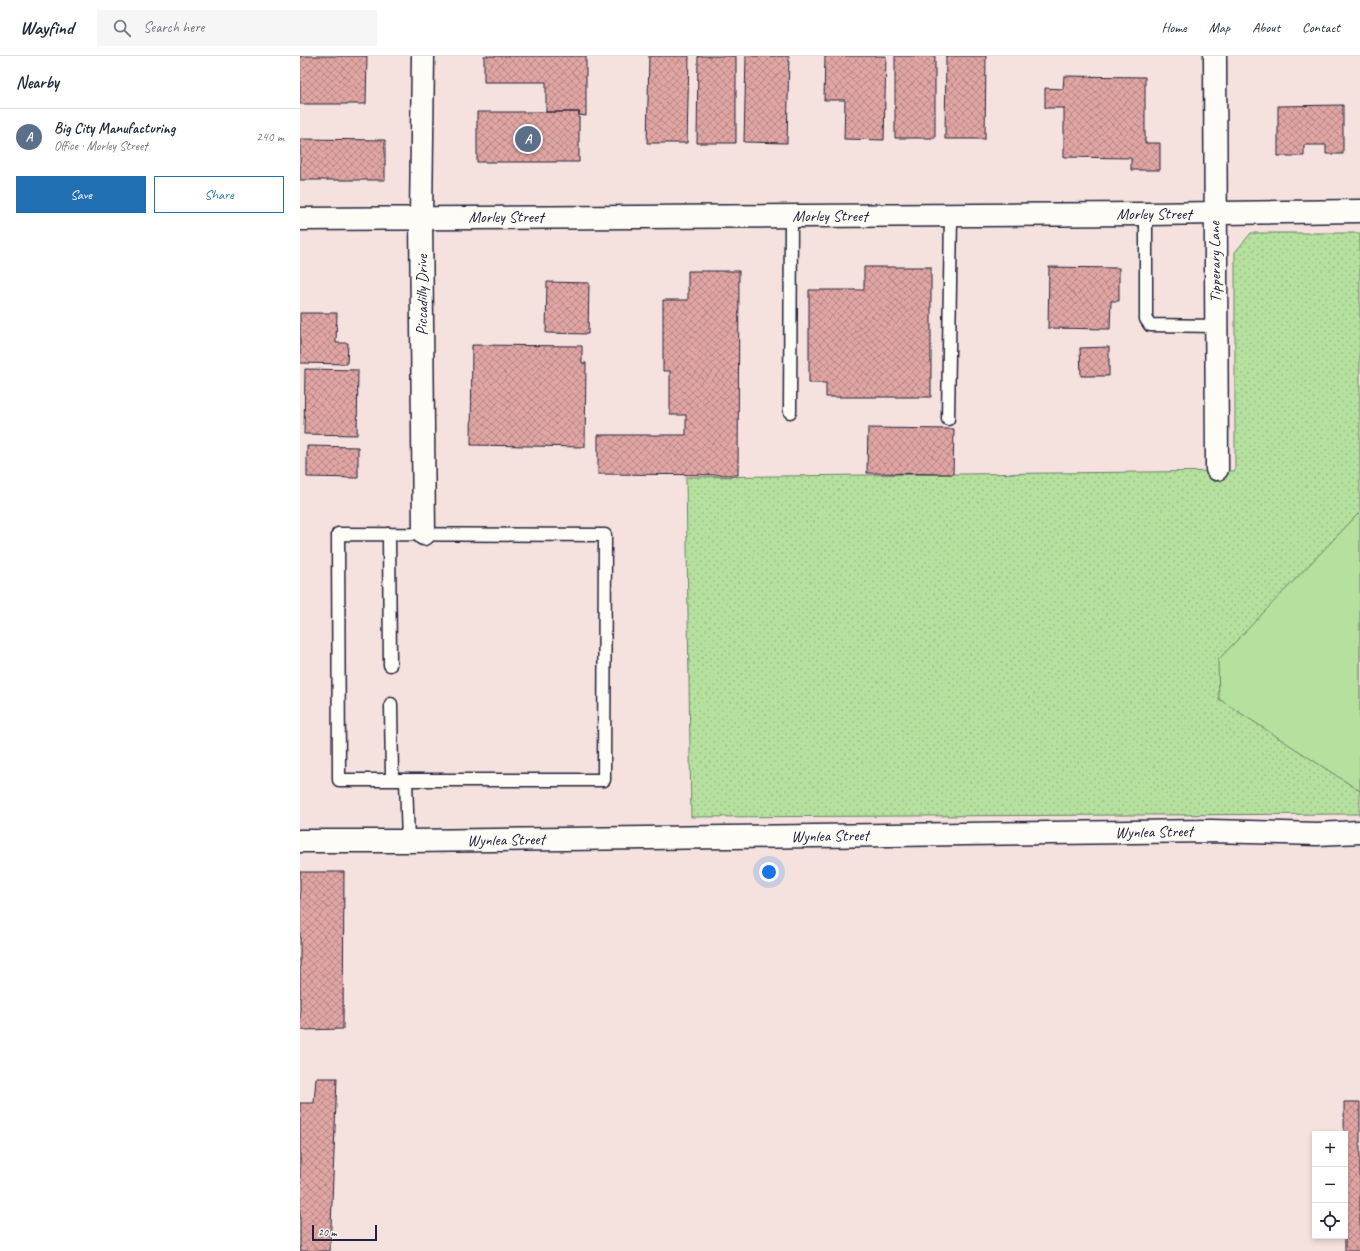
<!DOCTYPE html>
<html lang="en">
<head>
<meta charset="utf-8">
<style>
  body { margin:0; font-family:Caveat,sans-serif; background:#f6f6f7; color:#1f2937 }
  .controls { position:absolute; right:12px; bottom:12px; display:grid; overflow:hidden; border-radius:0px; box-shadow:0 2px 6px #0003 }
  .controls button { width:36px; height:36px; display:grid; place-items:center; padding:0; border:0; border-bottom:1px solid #e0e1e3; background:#fff; color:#1f2937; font:20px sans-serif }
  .scale { position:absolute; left:12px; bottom:10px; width:65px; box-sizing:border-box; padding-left:4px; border:2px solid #22223b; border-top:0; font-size:11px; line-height:14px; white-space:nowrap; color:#22223b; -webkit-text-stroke:3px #fdfcf7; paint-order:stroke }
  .you { position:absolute; left:469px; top:816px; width:14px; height:14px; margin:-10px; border:3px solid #fff; border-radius:50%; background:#1a73e8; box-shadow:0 0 0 6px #1a73e833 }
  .badge { display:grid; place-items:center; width:26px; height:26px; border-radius:50%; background:#1f6fb2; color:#fff; font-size:13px; font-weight:700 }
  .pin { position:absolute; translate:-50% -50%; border:2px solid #fff; box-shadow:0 1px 4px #0006 }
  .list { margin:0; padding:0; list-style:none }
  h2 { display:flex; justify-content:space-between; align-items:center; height:52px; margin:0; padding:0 16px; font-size:17px }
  h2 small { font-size:13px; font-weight:400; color:#747a83 }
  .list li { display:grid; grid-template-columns:26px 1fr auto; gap:12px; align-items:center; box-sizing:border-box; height:56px; padding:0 16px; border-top:1px solid #e0e1e3 }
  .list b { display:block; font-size:15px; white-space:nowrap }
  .list p { margin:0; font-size:13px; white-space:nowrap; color:#747a83 }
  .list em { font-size:13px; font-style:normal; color:#747a83 }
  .actions { display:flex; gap:8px; padding:12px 16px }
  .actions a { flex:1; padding:9px 0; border:1px solid #1f6fb2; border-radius:0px; text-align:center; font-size:14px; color:#1f6fb2 }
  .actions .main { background:#1f6fb2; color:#fff }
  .icon { flex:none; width:22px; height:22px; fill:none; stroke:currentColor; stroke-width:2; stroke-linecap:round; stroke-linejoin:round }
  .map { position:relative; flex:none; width:1060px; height:1195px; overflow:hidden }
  header { display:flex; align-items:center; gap:24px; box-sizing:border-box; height:56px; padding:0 20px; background:#fff; border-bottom:1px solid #e0e1e3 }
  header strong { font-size:19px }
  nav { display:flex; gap:22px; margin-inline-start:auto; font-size:14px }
  .search { width:280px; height:36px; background:#f6f6f7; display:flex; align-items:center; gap:10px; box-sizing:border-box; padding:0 14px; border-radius:0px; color:#747a83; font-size:15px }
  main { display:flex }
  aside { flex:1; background:#fff }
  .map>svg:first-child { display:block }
  .grass { fill:url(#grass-dots); stroke:#6c816c }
  .garden { fill:#b5e09d; stroke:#6c816c }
  .building { fill:url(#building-cross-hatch); stroke:#22223b }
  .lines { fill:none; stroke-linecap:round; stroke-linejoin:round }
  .service-casing { stroke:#22223b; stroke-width:15 }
  .minor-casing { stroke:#22223b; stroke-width:25 }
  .service { stroke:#fdfcf7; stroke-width:12 }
  .minor { stroke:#fdfcf7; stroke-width:22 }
  .labels { text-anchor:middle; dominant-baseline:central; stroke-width:3; stroke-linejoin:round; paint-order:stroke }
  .street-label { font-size:16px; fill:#22223b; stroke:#fdfcf7 }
</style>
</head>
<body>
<header>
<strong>Wayfind</strong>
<div class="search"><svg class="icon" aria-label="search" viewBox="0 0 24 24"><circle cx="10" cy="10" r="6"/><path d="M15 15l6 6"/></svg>Search here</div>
<nav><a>Home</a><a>Map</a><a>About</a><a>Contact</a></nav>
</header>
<main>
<aside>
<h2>Nearby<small></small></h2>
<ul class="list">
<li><span class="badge" style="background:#5c6f8a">A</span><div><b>Big City Manufacturing</b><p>Office · Morley Street</p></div><em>240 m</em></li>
</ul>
<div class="actions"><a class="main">Save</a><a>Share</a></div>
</aside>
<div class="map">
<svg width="1060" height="1195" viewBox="0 0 1060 1195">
  <defs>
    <pattern id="grass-dots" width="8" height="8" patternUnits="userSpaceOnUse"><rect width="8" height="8" fill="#b5e09d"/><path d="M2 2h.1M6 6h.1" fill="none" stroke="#9bc088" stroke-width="1.8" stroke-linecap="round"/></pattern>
    <pattern id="building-cross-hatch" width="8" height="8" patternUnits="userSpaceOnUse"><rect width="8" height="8" fill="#e1a6a3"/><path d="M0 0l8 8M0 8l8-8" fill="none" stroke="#b68786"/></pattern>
  </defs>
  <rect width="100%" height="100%" fill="#f5e2de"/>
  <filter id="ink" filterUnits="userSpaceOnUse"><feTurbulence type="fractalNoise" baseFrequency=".025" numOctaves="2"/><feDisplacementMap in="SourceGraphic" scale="8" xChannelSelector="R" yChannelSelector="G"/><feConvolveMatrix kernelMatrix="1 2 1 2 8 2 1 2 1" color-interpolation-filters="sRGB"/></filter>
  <g filter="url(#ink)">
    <!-- grass -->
    <path class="grass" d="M951,177H1060V758L391,761L386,421L935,415V196Z"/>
    <!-- garden -->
    <path class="garden" d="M1058,458L1060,460V735L919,643L918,604Z"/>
    <!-- building -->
    <path class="building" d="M0,0H67L66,48H0Z
      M184,0H286V60L279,59V56H246V26H184Z
      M349,0H389L387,87H347Z
      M398,0H436V87H397Z
      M446,0H489L487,87L444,86Z
      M525,0H586L584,84L544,83L545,44H524Z
      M595,0H635V82H595Z
      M646,0H686L685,83H645Z
      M764,20L845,21V87H860V114H831V102L764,101V52H745V32L763,33Z
      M1043,49V98H1026V89H1004V100H978V50Z
      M177,56H279V106H177Z
      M0,83L85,84V124H0Z
      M564,211H631V341H526V327H509V234H564Z
      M749,211L819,212V245H811L810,273L748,272Z
      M388,215H439L438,419L298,418V379H386V359H370V315H363V244H388Z
      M247,226L289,227L288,278L246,277Z
      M0,257H37L36,287H48L47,308L0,307Z
      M172,289L282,290V307H286L285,391L171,389Z
      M809,291V320H781L780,292Z
      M5,313L58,314L57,379L4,378Z
      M568,372L654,373L653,418L567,417Z
      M7,390L58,391V422L7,421Z
      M0,816H44L43,973L0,974Z
      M16,1022H37L30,1195H0V1047H14Z
      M1044,1046H1060V1195H1045Z"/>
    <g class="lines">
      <!-- service casing -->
      <g class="service-casing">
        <path id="service" d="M846,158V263L850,269L915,270
          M490,356L491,160
          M648,363L651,159
          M38,478L305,479L304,724H39Z
          M89,478L90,609
          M91,648L92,724
          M106,724L108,785"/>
      </g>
      <!-- minor casing -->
      <g class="minor-casing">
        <path id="minor" d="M123,0L121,162L124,478
          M915,0L917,413
          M0,163L846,158L1060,155
          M0,785H108L911,775L1017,778L1060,776"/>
      </g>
      <!-- service -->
      <use href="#service" class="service"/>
      <!-- minor -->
      <use href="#minor" class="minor"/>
    </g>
  </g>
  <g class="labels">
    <!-- street labels -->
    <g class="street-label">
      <text x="854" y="158">Morley Street</text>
      <text x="530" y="160">Morley Street</text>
      <text x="206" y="161">Morley Street</text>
      <text transform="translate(915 206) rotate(-91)">Tipperary Lane</text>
      <text transform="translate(122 239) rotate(-90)">Piccadilly Drive</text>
      <text transform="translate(854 776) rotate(-1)">Wynlea Street</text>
      <text transform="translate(530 780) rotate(-1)">Wynlea Street</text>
      <text transform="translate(206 784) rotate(-1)">Wynlea Street</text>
    </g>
  </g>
</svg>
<div class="controls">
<button>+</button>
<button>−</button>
<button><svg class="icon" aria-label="locate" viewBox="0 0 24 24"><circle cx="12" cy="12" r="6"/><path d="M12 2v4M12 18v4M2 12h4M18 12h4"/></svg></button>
</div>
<div class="scale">20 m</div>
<div class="you"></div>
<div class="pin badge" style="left:228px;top:83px;background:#5c6f8a">A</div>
</div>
</main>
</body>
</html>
